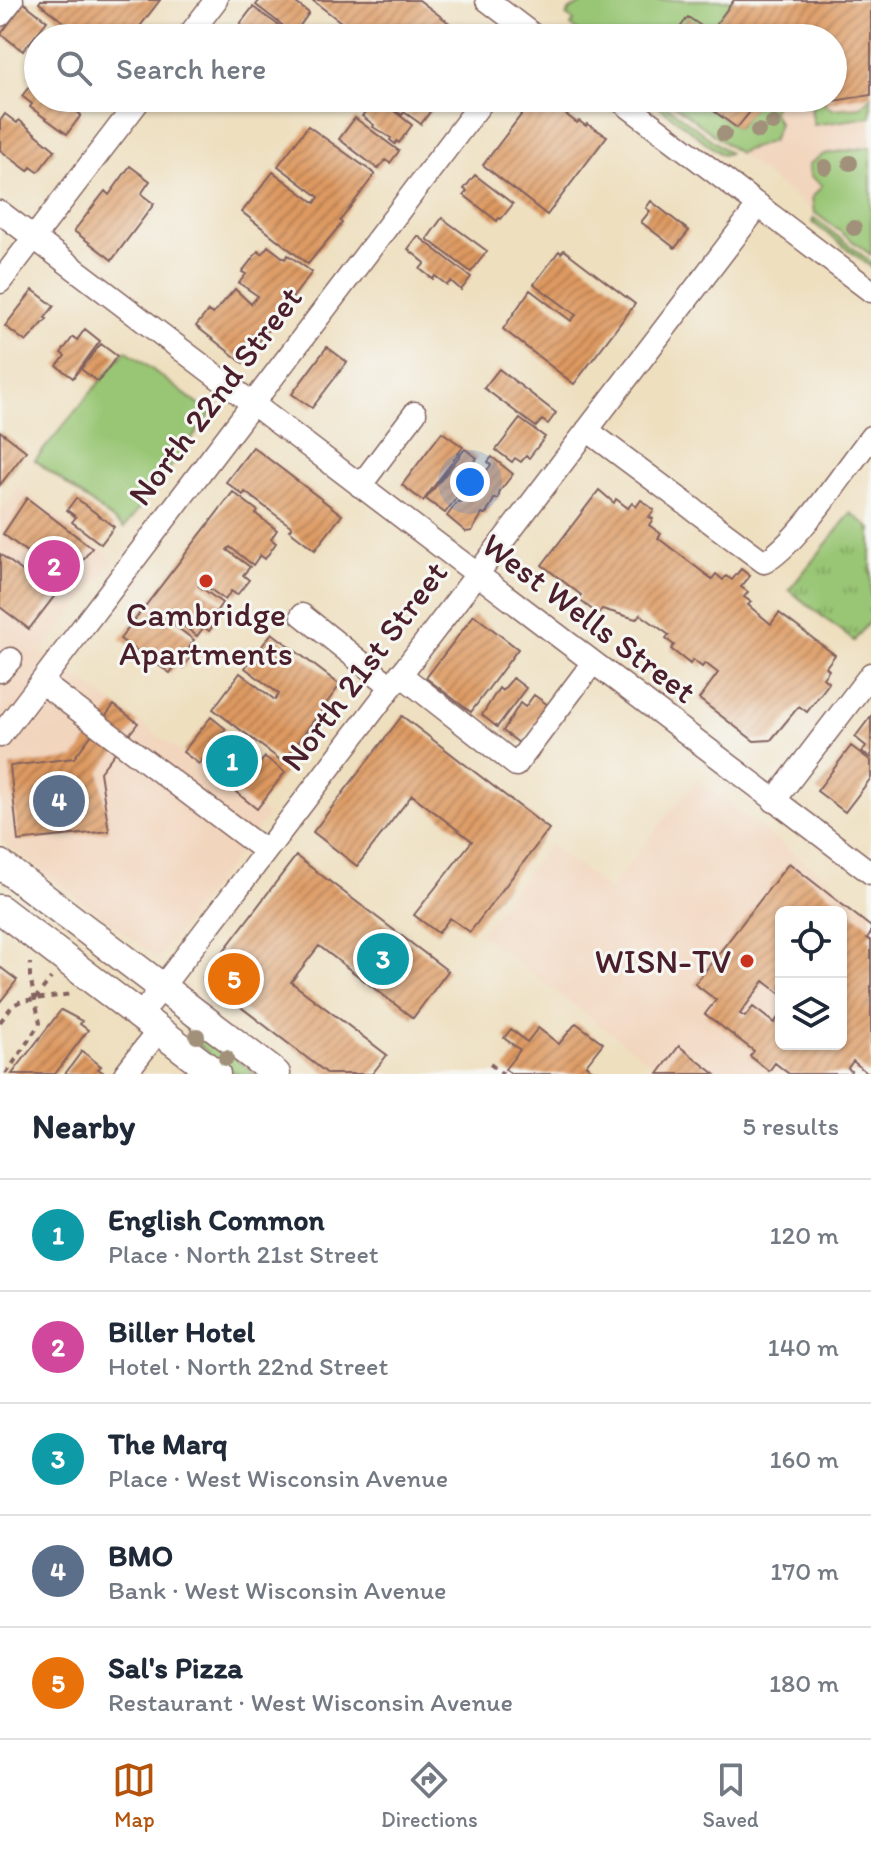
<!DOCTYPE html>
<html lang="en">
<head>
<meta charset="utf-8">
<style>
  body { margin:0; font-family:Itim,sans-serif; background:#f2f2f3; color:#1f2937 }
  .controls { position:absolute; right:24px; bottom:24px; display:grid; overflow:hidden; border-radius:12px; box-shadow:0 2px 6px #0004 }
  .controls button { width:72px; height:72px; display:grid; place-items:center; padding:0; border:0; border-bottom:2px solid #e0e1e3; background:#fff; color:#1f2937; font:40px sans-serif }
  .you { position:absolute; left:470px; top:482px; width:28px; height:28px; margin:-20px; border:6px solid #fff; border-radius:50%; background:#1a73e8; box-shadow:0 0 0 12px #1a73e833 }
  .badge { display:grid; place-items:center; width:52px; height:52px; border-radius:50%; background:#b45309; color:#fff; font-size:26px; font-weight:700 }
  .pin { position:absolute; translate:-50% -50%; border:4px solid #fff; box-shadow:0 2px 8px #0006 }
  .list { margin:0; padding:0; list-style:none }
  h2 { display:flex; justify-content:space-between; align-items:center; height:104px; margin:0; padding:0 32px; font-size:34px }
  h2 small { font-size:26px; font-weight:400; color:#747a83 }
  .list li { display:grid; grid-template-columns:52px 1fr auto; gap:24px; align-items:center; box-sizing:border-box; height:112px; padding:0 32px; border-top:2px solid #e0e1e3 }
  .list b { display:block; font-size:30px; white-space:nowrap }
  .list p { margin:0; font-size:26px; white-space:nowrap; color:#747a83 }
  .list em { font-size:26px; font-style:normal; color:#747a83 }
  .icon { flex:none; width:44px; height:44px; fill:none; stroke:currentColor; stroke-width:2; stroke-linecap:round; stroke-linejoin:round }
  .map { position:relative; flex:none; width:871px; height:1074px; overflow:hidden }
  .search { position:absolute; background:#fff; box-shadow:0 2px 6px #0004; left:24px; right:24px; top:24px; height:88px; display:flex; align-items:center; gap:20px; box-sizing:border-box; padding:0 28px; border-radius:44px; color:#747a83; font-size:30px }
  .sheet { height:664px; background:#fff }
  nav { display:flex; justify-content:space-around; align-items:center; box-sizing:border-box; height:112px; border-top:2px solid #e0e1e3; background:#fff; font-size:22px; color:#747a83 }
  nav a { display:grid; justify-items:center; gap:4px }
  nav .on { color:#b45309 }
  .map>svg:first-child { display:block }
  .built { fill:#f2d5bd; fill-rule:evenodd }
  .green { fill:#99c674; stroke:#727250; stroke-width:2 }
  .park { fill:url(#park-tufts); stroke:#727250; stroke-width:2 }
  .building { fill:url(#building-hatch); fill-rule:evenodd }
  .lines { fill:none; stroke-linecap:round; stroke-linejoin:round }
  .minor-casing { stroke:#83625f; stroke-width:25 }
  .major-casing { stroke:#83625f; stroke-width:31 }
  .path { stroke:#83625f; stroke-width:4; stroke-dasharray:6 6; stroke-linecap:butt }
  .minor { stroke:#fff; stroke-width:22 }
  .major { stroke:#fff; stroke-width:28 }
  .tree { fill:#a1917a }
  .poi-dot { fill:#c8321e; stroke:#f6f6f2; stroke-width:3 }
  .labels { text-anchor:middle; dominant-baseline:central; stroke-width:6; stroke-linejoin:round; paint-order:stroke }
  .street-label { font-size:34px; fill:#4a1f2b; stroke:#f6f6f2 }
  .poi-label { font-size:34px; fill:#4a1f2b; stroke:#f6f6f2 }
</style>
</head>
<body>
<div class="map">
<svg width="871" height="1074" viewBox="0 0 871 1074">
  <defs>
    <pattern id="park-tufts" width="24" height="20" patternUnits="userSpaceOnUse" patternTransform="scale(2)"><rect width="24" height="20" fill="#99c674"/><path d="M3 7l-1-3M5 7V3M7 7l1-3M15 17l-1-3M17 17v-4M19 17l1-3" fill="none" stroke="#7fa05f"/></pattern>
    <pattern id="building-hatch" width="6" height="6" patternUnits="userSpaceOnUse" patternTransform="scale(2)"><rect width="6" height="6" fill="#dd9960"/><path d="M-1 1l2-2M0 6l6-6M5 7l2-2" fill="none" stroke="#b57c4f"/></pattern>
  </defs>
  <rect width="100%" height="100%" fill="#f6f6f2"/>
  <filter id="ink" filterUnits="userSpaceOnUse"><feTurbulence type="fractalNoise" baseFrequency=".0125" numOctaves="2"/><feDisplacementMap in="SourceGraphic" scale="16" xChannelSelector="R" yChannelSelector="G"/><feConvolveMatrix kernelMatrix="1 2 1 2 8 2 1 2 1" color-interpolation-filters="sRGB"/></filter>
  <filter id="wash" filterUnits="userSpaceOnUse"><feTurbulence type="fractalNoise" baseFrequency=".006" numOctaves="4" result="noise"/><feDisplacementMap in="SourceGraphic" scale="32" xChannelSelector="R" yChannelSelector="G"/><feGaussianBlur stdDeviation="1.8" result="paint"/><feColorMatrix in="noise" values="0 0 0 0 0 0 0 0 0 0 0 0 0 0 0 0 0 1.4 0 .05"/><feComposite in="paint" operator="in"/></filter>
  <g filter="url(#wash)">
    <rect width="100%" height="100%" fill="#eedfbf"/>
    <!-- built -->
    <path class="built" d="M734,0H871V255L665,98H833V38H672L688,17L710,32Z
      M19,487L115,560L41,652L268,815L158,958L0,840V512Z
      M696,779L871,911V1074H658L660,1070L480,934L549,844L609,890ZM781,912H841V1044H781Z"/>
    <!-- green -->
    <path class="green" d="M589,0H734L710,32L688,17L672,38H587L571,26L574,21L566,16L570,10Z
      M871,96V117L814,125L811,109L817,101H822L832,109L861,107Z
      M648,98H656L729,153L722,155Z
      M665,98H696L737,128L761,98H777L772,111L779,124L772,141L738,153Z
      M871,147V255L814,212L812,198L822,185L810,176L809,164L824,154Z
      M814,218L871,262V267L812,222Z
      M126,350L211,414L124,528L35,460Z
      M181,1017L256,1074C251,1074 242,1074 237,1074C222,1069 182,1032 181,1017Z"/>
    <!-- park -->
    <path class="park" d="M851,513L871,529V619L854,641L789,590Z"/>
    <g id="blocks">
      <!-- building -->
      <path class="building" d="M41,0H160L131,38H84L39,3Z
        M260,0H292L309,13L294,34L256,5Z
        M312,0H419L469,38H362Z
        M734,0H871V95L821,103L815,98H833V38H672L688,17L710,32Z
        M24,3L47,21L23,51L1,34Z
        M253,7L288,32L284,38H259L240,24Z
        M65,30L75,38H59Z
        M236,30L246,38H230Z
        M38,75V98H72L81,105L76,111L81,115L67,134L30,107L32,104L22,96Z
        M291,98H308L301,107Z
        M377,98L412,125L399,143L397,141L395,144L390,140L391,138L373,127L374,125L362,116Z
        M388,98H418L432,109L421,124L404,112L402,115L389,106L392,101Z
        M534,98H553L560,103L559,106L565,111L564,113L577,123L579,121L586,126L587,124L607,136L547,215L483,165Z
        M696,98H761L737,128Z
        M5,114L17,123L19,120L55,150L38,172L31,167L28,171L0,150V121Z
        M355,118L399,151L390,163L385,160L378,169L339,139Z
        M308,126L375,174L340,221L342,223L308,264L242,212L273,172L315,203L319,197L278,166Z
        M130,166L150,181L141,194L154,204L112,260L74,231L105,191L109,195Z
        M475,175L513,204L501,219L499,218L497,221L464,195L467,191L464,189Z
        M651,201L689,231L675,248L641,222L650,211L646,208Z
        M442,218L487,251L471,272L427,239Z
        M418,236L471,277L461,290L451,281L447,285L435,276L433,279L420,269L425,263L408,249Z
        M268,246L285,259L288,255L312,272L243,363L196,326L208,311L213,314L235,289L251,304L258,296L239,283L246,274L242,272L258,251L262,254Z
        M564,250L635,304L574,384L503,329L530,290L571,321L576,315L534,284L559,251L561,253Z
        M33,290L54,306L45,318L47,319L26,342L5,326Z
        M85,329L100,341L73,378L57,366L65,356L61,353L73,337L77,340Z
        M101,344L117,356L98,382L81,369Z
        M327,347L347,362L312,408L292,394Z
        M499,369L556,413L548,424L542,420L536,427L484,388Z
        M520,419L545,437L529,458L526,456L521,462L515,458L512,462L496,450Z
        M0,431L26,451L0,485Z
        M442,432L463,447L423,501L402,485Z
        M253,447L342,515L315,550L289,530L292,527L245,492L243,495L226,482Z
        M465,449L477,458L470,467L476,472L445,513L426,499Z
        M492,457L513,474L500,491L498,499H494L486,514H482L472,531L466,532L447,516L458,501L461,503L467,496L466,490L469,486L475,485L491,465L488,462Z
        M599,490L614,503L616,499L628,508L632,503L636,507L641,500L654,510L649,517L653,519L649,525L661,534L658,538L712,579L716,574L723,580L726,576L732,580L741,569L750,576L741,587L748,592L744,597L751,602L748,605L771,624L779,613L835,655L826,667L829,670L823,678L829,683L807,712L799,706L771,740L754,741L699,699L718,673L705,663L702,667L693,660L690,664L671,649L674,645L666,639L669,635L640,614L636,619L602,609L598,614L578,599L581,595L542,565Z
        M233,492L258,511L256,514L277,530L271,539L276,543L265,559L260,555L253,565L230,547L227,550L250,567L243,575L249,580L237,595L231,591L225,600L202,583L199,586L222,603L216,612L221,615L209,631L204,627L197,636L176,620L173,624L194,640L189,648L194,652L183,668L177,663L170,673L120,639Z
        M27,498L92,548L65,583L60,579L52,590L56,594L29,629L0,607V554L25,573L36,559L3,534Z
        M76,498L114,527L101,544L72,522L76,517L67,510Z
        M474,615L518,649L471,712L426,678Z
        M272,633L340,685L283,762L213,709L240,673L275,700L279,694L245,668Z
        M513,678L526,688L497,727L482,715L499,688L502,691Z
        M534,695L548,705L519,743L503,731L520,703L525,707Z
        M114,705L138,723L100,772L109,831L18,841L10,766L74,758Z
        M402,716L549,829L470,932L450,918L438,933L414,915L472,841L412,795L357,866L313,832Z
        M871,716V758L862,752L866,746L855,737Z
        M211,717L226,729L222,733L260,763L265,757L285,772L257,809L236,792L240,787L204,759L199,764L183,752Z
        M851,746L871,761V778L845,812L817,791Z
        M296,856L448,971L413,1018L319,946L291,982L387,1055L372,1074H328L203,978Z
        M789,863L871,927V933L867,938L871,941V1071L867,1073L853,1061L848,1068L851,1071L849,1074H789L775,1063L769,1071L750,1056L754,1051L705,1014L716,1000L695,984ZM781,912H841V1044H781V1014L774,1023L753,1007L745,1017L740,1014L764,981L781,994Z
        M0,967L17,980L0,1002Z
        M61,1010L82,1021L80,1024L88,1030L55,1074H12Z
        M576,1023L603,1043L586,1065L598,1074H511L505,1069L520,1050L504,1038L511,1029L527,1042L538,1028L559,1044Z
        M679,1046L715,1074H658Z
        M82,1051L101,1066L98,1069L106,1074H65Z"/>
    </g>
  </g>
  <g filter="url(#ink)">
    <use href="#blocks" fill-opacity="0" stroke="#83625f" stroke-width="2"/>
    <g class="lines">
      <!-- minor casing -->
      <g class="minor-casing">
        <path id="minor" d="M487,0L537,38
          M0,15L12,0
          M187,38L216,0
          M617,98L871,291
          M0,212L871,873
          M0,282L141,98
          M587,430L764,562C794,548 848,466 871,437
          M360,486L415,413
          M302,615L391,686
          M0,671L11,659
          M400,674L516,765L592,664
          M41,682L265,851
          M0,736L485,98
          M774,801L871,674
          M140,1016L759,205
          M125,1074L159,1030"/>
      </g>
      <!-- major casing -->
      <g class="major-casing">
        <path id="major" d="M0,864L276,1074
          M0,909L216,1074"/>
      </g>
      <!-- path -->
      <path class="path" d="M35,999L51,978
        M0,1022L12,1006L21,1001L72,994
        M490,1064L503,1074
        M6,1074L40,1023L30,977V963"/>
      <!-- minor -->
      <use href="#minor" class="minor"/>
      <!-- major -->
      <use href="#major" class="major"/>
    </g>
    <!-- trees -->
    <g class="tree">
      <circle cx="773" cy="123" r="8"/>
      <circle cx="758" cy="131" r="8"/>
      <circle cx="724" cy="134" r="8"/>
      <circle cx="850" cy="163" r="8"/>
      <circle cx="825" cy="167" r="8"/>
      <circle cx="854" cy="228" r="8"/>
      <circle cx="197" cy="1036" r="8"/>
      <circle cx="226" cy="1058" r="8"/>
    </g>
  </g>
  <!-- markers -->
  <g class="poi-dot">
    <circle cx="206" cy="581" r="8"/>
    <circle cx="747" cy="961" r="8"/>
  </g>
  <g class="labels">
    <!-- street labels -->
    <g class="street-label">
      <text transform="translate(215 396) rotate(-53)">North 22nd Street</text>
      <text transform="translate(589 618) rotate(37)">West Wells Street</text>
      <text transform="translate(364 666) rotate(-53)">North 21st Street</text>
    </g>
    <!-- poi labels -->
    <g class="poi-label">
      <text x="206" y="614">Cambridge<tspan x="206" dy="39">Apartments</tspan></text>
      <text x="731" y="961" text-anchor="end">WISN-TV</text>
    </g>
  </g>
</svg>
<div class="controls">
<button><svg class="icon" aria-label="locate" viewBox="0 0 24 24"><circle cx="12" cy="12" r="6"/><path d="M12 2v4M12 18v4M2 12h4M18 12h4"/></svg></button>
<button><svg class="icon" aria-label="layers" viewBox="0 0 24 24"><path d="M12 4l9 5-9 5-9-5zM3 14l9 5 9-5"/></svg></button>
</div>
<div class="you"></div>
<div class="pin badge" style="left:232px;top:761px;background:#0f9aa8">1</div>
<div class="pin badge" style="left:54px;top:566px;background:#d1479c">2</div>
<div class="pin badge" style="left:383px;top:959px;background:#0f9aa8">3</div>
<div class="pin badge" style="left:59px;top:801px;background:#5c6f8a">4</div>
<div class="pin badge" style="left:234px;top:979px;background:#e8710a">5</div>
<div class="search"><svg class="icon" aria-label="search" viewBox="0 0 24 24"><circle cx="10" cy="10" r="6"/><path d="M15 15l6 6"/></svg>Search here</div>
</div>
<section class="sheet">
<h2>Nearby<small>5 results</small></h2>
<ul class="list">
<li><span class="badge" style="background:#0f9aa8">1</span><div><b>English Common</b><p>Place · North 21st Street</p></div><em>120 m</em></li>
<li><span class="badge" style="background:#d1479c">2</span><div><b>Biller Hotel</b><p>Hotel · North 22nd Street</p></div><em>140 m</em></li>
<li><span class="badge" style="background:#0f9aa8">3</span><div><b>The Marq</b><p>Place · West Wisconsin Avenue</p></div><em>160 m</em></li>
<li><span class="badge" style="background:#5c6f8a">4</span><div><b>BMO</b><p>Bank · West Wisconsin Avenue</p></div><em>170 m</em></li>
<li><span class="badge" style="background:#e8710a">5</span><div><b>Sal's Pizza</b><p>Restaurant · West Wisconsin Avenue</p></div><em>180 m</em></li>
</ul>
</section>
<nav>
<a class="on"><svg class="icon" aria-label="map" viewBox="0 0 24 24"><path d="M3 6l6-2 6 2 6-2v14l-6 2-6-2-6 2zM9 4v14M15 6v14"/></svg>Map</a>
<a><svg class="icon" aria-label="directions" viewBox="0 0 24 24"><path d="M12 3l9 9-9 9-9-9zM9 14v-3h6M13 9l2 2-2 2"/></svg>Directions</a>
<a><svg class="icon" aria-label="saved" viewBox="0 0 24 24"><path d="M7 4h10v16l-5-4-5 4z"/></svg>Saved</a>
</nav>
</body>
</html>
